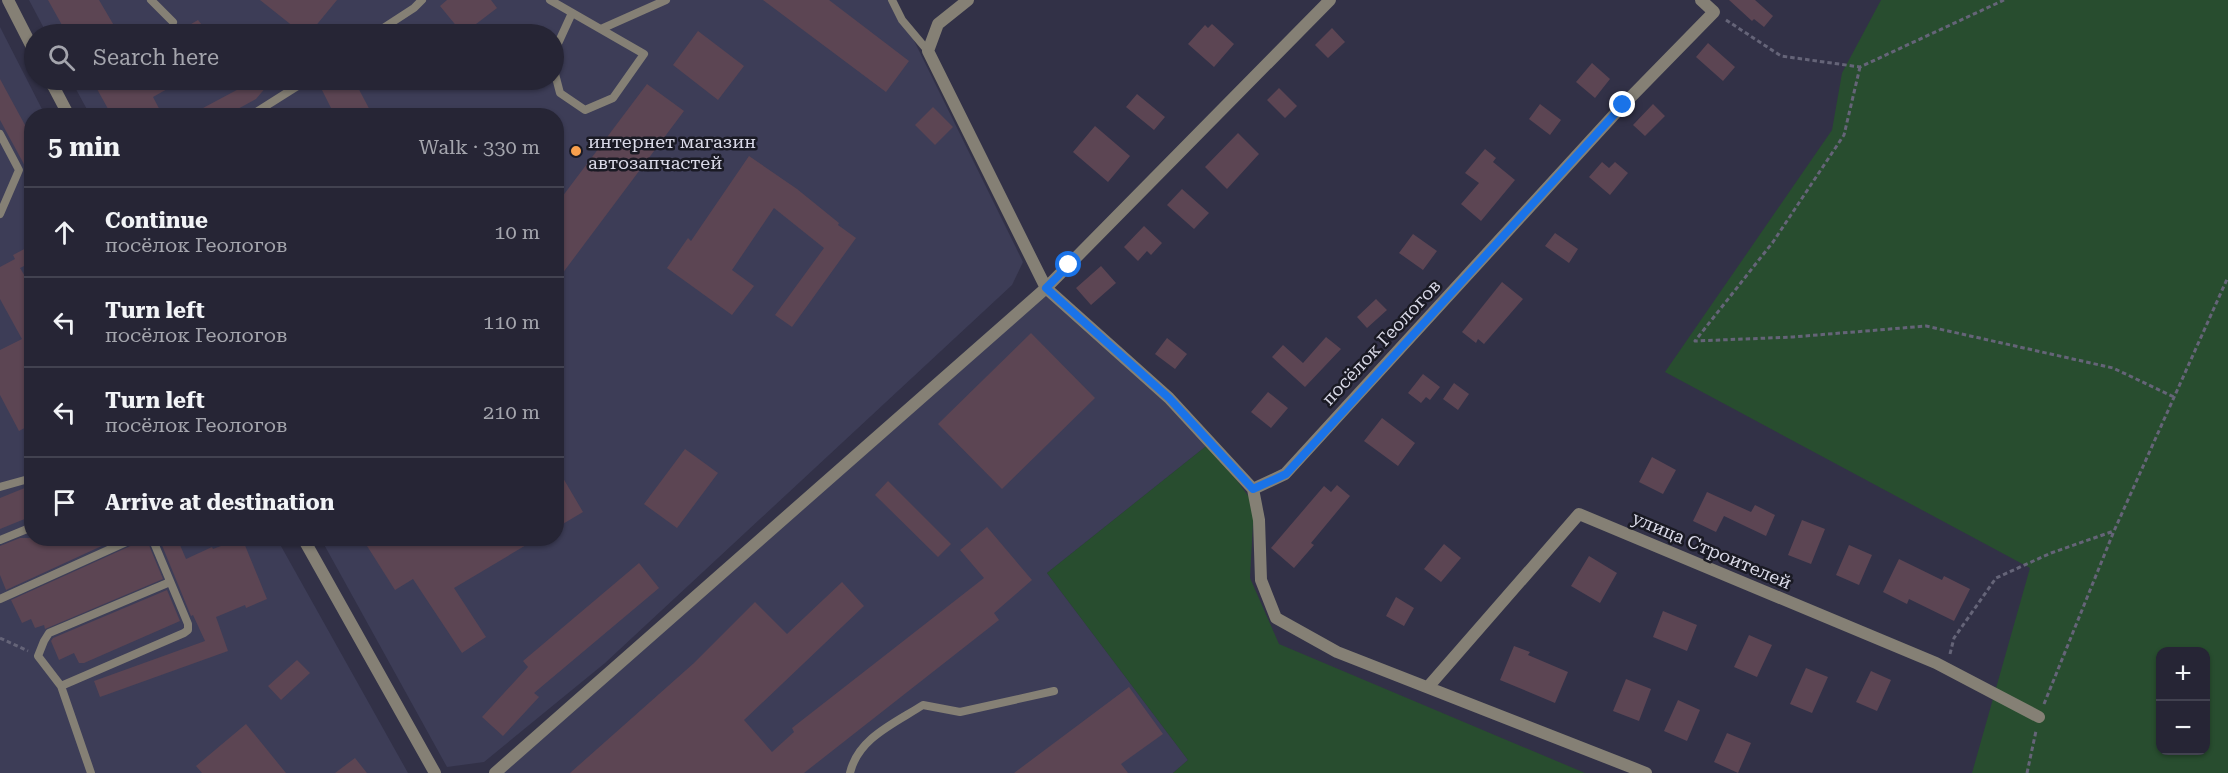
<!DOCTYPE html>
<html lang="en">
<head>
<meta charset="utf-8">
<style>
  body { margin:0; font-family:"Roboto Serif",serif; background:#323141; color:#f1f3f6 }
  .controls { position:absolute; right:18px; bottom:18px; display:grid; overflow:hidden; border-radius:12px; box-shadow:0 2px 4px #0004 }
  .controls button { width:54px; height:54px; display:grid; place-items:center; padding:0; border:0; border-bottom:2px solid #424250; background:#262535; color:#f1f3f6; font:30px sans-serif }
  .stop { position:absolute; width:18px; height:18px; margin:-14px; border:4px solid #1a73e8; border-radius:50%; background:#fff }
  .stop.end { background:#1a73e8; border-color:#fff; box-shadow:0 2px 6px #0008 }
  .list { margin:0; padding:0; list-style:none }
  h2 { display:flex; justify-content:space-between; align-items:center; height:78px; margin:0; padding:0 24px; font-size:26px }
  h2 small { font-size:20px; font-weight:400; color:#a4a5ad }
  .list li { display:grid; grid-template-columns:39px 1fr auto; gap:18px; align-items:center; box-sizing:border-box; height:90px; padding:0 24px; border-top:2px solid #424250 }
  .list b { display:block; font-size:22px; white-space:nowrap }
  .list p { margin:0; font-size:20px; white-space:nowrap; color:#a4a5ad }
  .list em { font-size:20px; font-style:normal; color:#a4a5ad }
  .icon { flex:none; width:33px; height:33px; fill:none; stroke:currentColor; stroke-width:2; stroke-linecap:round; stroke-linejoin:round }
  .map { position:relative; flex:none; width:2228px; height:773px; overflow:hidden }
  .search { position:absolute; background:#262535; box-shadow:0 2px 4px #0004; left:24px; top:24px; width:540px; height:66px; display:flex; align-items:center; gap:15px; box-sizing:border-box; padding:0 21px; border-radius:33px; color:#a4a5ad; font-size:22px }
  .panel { position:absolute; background:#262535; box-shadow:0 2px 4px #0004; left:24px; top:108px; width:540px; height:438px; border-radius:24px }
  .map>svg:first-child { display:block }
  .built { fill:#3d3d57 }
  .green { fill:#284d2f; fill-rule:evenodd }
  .building { fill:#5c4553 }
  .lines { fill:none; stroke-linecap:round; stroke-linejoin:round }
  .path { stroke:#656478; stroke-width:3; stroke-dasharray:4.5 3; stroke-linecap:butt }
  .service { stroke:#858075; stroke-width:8 }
  .minor { stroke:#858075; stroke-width:12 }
  .tertiary { stroke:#858075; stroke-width:12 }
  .route { stroke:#1a73e8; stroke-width:8 }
  .poi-dot { fill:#f9a04d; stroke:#1a1a24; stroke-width:2 }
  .labels { text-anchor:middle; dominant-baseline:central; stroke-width:5; stroke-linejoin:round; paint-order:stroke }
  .poi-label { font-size:18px; fill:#d9d9e7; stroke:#1a1a24; text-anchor:start }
  .street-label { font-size:18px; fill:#d9d9e7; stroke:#1a1a24 }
</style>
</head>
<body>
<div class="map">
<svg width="2228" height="773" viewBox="0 0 2228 773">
  <rect width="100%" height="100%" fill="#323147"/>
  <!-- built -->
  <path class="built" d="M29,0H894L1023,262L1012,285L605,663L484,762L447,767L321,539L556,538V116L90,115L71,80H554V34H47Z
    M0,27L45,115L32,116V538L277,539L408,773H0Z
    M1051,288L1210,443L1047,573L1188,760L1173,773H503Z"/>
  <!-- green -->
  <path class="green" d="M1881,0H2228V773H1972L2030,568L1665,372L1832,130L1842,73ZM2160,652H2206V750H2160Z
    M1210,443L1254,504L1250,578L1279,644L1585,773H1173L1188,760L1047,573Z"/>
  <!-- building -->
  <path class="building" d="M48,0H99L119,34H67Z
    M260,0H337L309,34H288L294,27Z
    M447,0H491L497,8L463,34L440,6Z
    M763,0H829L909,61L886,92Z
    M1729,0H1755L1773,16L1764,27L1754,19L1752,21Z
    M198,20L209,34H174Z
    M1212,24L1234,44L1214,67L1188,44L1205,25L1208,28Z
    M1332,28L1345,42L1328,58L1315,45Z
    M698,31L744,66L718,100L673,65Z
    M1708,43L1735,67L1723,81L1696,57Z
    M1592,63L1610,79L1595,98L1576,82Z
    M0,79L32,138V179L0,120Z
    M92,80H183L153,97L163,116H112Z
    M252,80H272L256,99L225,116H188L248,84Z
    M317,80H354L373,116H335Z
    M647,84L684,111L556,282V205Z
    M1279,88L1297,106L1285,118L1267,100Z
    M1137,94L1165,117L1154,130L1126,107Z
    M1540,104L1561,120L1550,135L1529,119Z
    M1653,104L1665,116L1645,136L1633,125Z
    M933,107L953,127L935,145L915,125Z
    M1095,126L1130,156L1108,182L1073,152Z
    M1238,133L1259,154L1227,189L1205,167Z
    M1485,149L1496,158L1493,162L1515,180L1481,221L1461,204L1479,183L1465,173Z
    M749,156L797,189L839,223L838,225L856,238L792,327L775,315L824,248L774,208L732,270L754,286L732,315L667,268L688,238L691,241Z
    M1602,162L1609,168L1615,162L1628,173L1610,195L1589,177Z
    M1182,189L1209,213L1194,229L1167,205Z
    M1144,226L1162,243L1151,255L1147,251L1138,261L1124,247Z
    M1555,233L1578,249L1569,263L1545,246Z
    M1413,234L1437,251L1423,270L1399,253Z
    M32,245V262L20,268L32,288V424L19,431L0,395V350L22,339L0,299V267L15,259L13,255Z
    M1101,266L1116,283L1091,305L1076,288Z
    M1502,282L1523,299L1484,344L1478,339L1476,343L1462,332Z
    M1376,299L1387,310L1367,328L1357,317Z
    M1031,333L1095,398L1002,489L938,424Z
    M1326,337L1341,349L1305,387L1272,357L1283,345L1303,363Z
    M1167,338L1187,354L1175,369L1155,354Z
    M1423,374L1440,387L1430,400L1426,397L1421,403L1408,393Z
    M1454,383L1469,394L1458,410L1443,399Z
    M1268,392L1288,408L1271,428L1251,412Z
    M1382,418L1415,443L1398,466L1364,441Z
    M685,449L718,473L677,528L644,504Z
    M1652,457L1676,470L1663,494L1639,482Z
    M556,466L583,512L556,528Z
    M888,481L951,544L938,557L875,495Z
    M32,485V516L0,529V498Z
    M1337,485L1350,496L1311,543L1314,545L1294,568L1271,548L1324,486L1331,492Z
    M1707,492L1751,512L1755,505L1775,515L1766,536L1724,516L1716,532L1693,521Z
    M1802,520L1825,529L1811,564L1788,555Z
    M987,527L1032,580L994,613L999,620L804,773H570L694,663L755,602L787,634L842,582L864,606L744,720L772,752L794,732L792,728L984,578L960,550Z
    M20,538H119L6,590L0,575V546Z
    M141,538H146L163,579L45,629L44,625L35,628L31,619L22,623L11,600L137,543Z
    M159,538H177L186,559L212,547L213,549L242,538L267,599L246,608L245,605L216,617L228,651L100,697L94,681L205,641L193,615L191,616Z
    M362,538H538L454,588L486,637L462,653L413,579L395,590Z
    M1444,544L1461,558L1441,582L1424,569Z
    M1849,545L1872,555L1859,585L1836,575Z
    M1589,556L1617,573L1600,603L1571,586Z
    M1899,559L1942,580L1944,576L1970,589L1954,621L1909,599L1907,604L1883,592Z
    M639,563L659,588L534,693L539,697L503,736L482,717L528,667L523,661Z
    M167,590L180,621L84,663H79L74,653L59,660L51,641L53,638Z
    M1396,597L1414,608L1404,626L1386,616Z
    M1663,611L1697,625L1687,651L1653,637Z
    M1749,635L1772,645L1757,677L1734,667Z
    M1514,646L1530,652L1528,655L1568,672L1555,703L1500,680Z
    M297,660L310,673L281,700L268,686Z
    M1806,668L1828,677L1812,713L1790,704Z
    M1871,671L1891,680L1877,711L1856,702Z
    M1626,679L1651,689L1639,721L1613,711Z
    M1129,687L1163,734L1121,764L1128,773H1014Z
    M1678,700L1700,710L1687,741L1664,731Z
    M246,724L286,773H202L196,766Z
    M1727,733L1751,743L1738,773L1714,762Z
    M355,758L367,773H335Z"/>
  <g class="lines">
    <!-- path -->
    <path class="path" d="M1726,20L1781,56L1860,67L2004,0
      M1860,67L1844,135L1773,242L1695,341L1793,337L1926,326L2113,368L2174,397
      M0,638L28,651
      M1950,654L1954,638L1996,578L2051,553L2114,531
      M2044,704L2114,531L2228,277
      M2027,773L2036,731"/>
    <!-- service -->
    <path class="service" d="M151,0L173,22
      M550,0L644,54L613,98L585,110L560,93L554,70
      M892,0L902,20L928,51
      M601,29L666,0
      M374,34L414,8L422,0
      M554,65L555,50L572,13
      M250,116L307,80
      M0,134L19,170L0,214
      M0,487L32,478
      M0,540L32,527
      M0,599L135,538
      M61,686L38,656L44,641L49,633L170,582
      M91,773L61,686L184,633L188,630V624L152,538
      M850,773C858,738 895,723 923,705L960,712L1054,691"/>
    <!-- minor -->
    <path class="minor" d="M968,0L938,24L928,51L1046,288L1169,398L1253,489L1285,474L1623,105L1714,12L1701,0
      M1253,489L1259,520L1261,580L1276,618L1337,652L1646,773
      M1428,687L1579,514L1936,663L2039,717
      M495,773L1046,288L1330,0"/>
    <!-- tertiary -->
    <path class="tertiary" d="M8,0L34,51
      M50,80L69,116
      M303,538L435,773"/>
  </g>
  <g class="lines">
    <!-- route -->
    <path class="route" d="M1069,265L1046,288L1169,398L1253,489L1286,474L1623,105"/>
  </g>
  <!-- markers -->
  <circle class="poi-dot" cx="576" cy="151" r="6"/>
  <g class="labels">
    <!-- poi labels -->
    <g class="poi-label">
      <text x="588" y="141">интернет магазин<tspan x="588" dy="21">автозапчастей</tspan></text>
    </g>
    <!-- street labels -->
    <g class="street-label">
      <text transform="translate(1381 342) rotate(-47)">посёлок Геологов</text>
      <text transform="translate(1712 550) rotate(23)">улица Строителей</text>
    </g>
  </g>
</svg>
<div class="controls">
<button>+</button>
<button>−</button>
</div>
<div class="stop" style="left:1069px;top:265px"></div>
<div class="stop end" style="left:1623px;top:105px"></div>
<div class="search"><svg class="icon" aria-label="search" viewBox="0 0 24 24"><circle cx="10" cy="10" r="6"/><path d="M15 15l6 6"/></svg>Search here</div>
<section class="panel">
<h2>5 min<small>Walk · 330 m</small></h2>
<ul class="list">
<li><svg class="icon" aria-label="ahead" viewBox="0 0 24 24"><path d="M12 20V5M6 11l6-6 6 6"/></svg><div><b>Continue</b><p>посёлок Геологов</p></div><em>10 m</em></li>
<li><svg class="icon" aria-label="left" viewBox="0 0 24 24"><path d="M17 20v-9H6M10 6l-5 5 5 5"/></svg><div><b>Turn left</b><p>посёлок Геологов</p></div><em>110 m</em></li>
<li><svg class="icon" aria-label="left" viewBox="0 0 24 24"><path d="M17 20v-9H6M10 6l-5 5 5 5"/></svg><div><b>Turn left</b><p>посёлок Геологов</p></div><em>210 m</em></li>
<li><svg class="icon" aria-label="arrive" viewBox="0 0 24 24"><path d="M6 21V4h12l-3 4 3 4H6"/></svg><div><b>Arrive at destination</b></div></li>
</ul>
</section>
</div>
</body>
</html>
